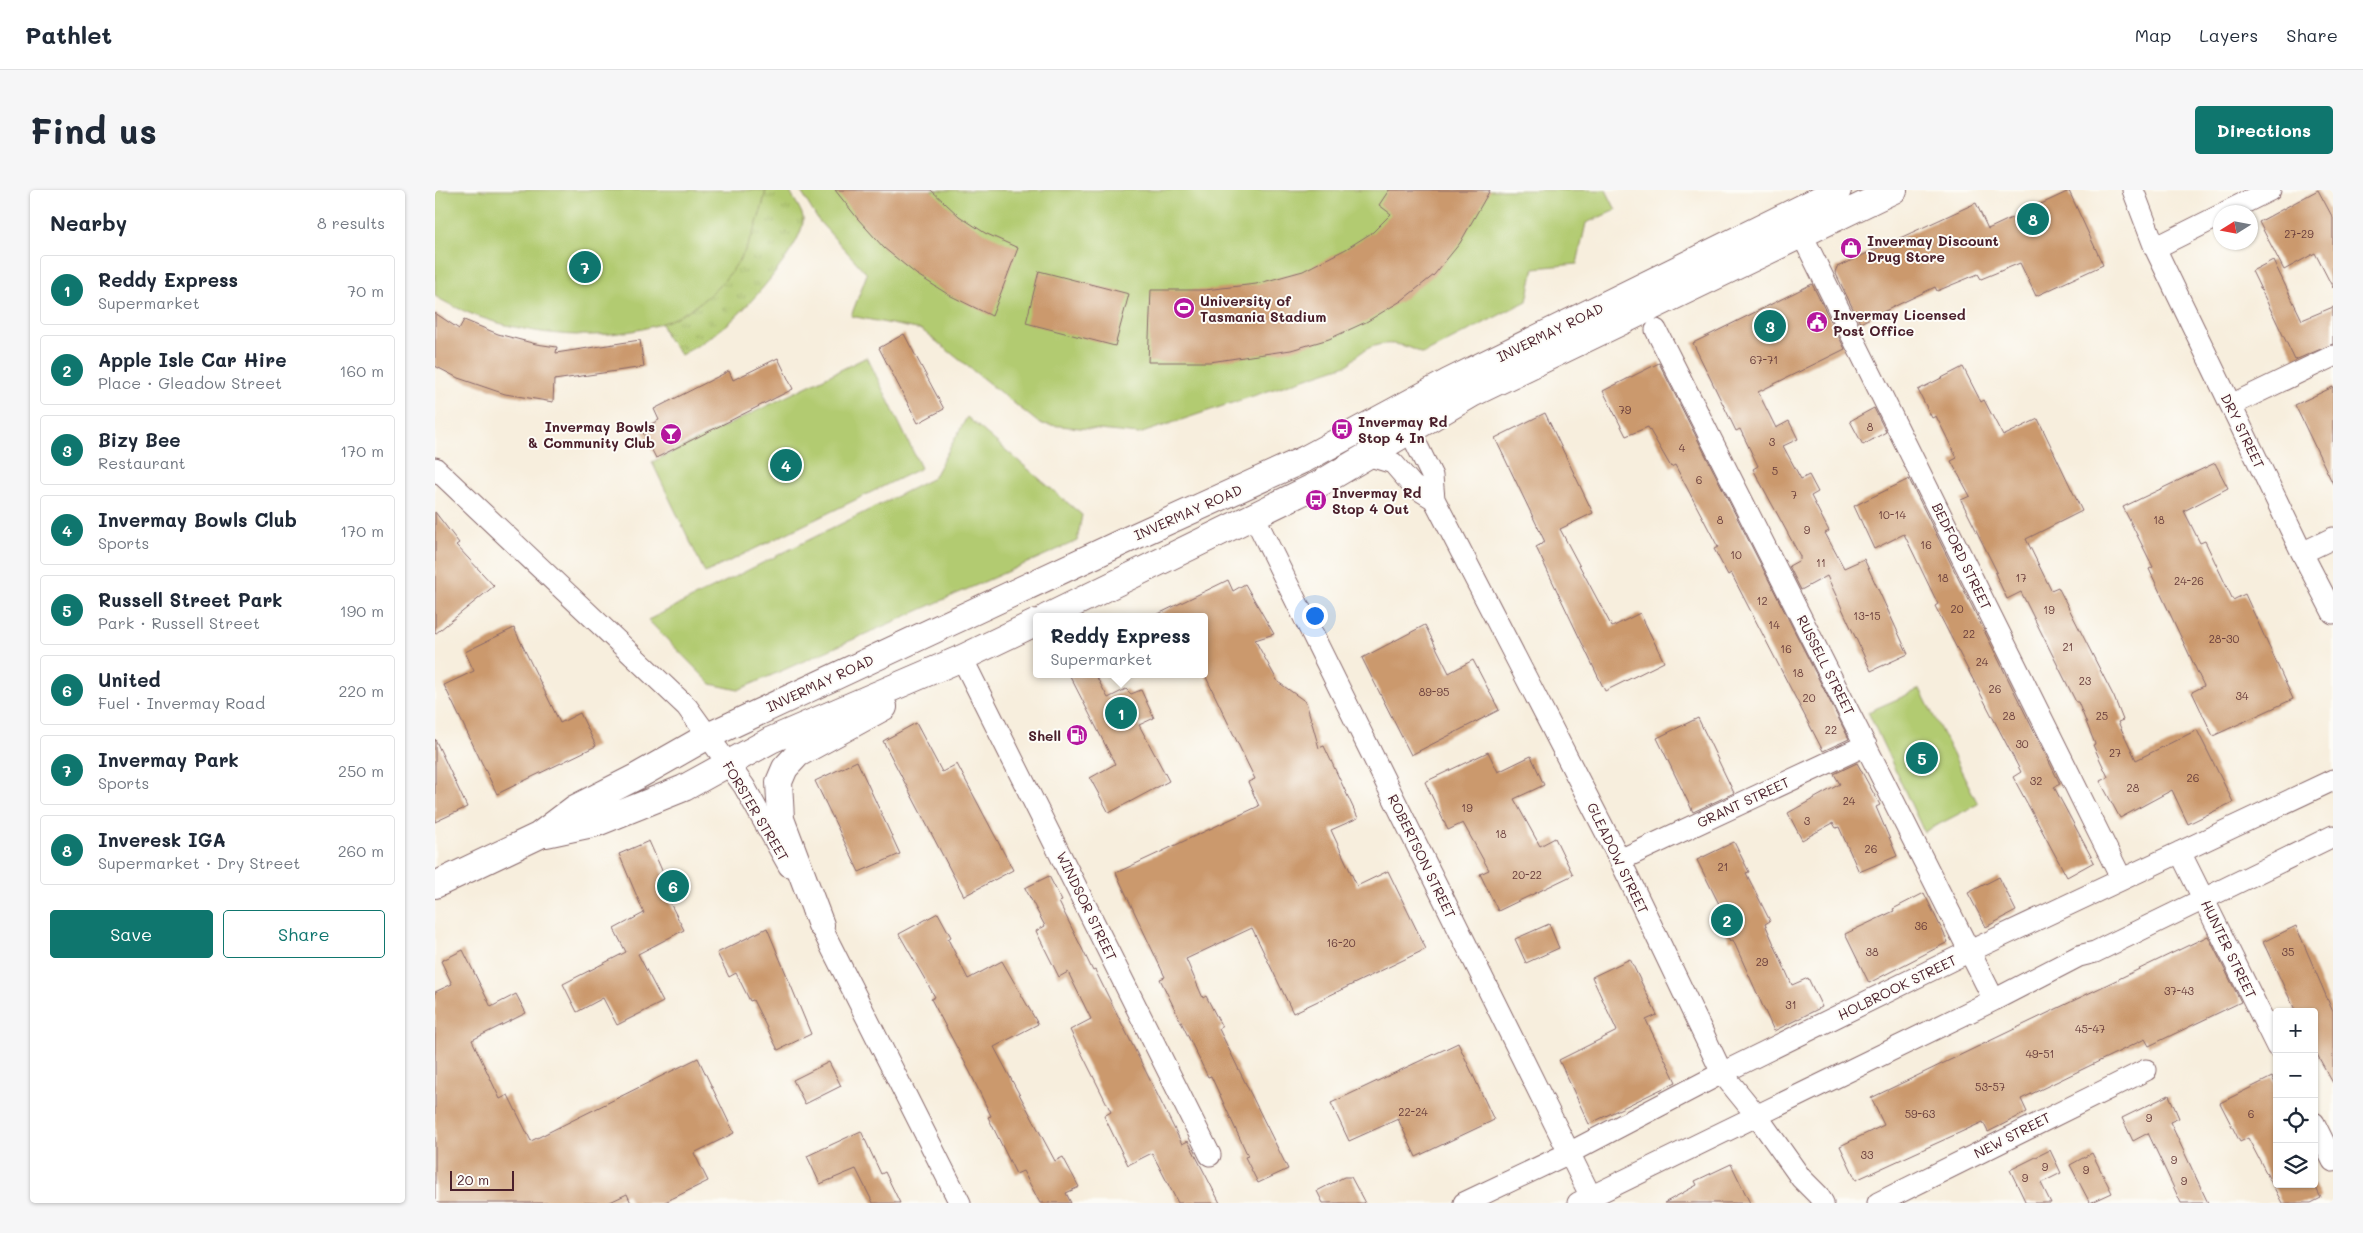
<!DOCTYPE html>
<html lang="en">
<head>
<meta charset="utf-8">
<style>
  body { margin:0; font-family:Mali,sans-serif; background:#f6f6f7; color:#1f2937 }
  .controls { position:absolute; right:15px; bottom:15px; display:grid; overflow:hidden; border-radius:5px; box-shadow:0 1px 4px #0004 }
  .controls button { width:45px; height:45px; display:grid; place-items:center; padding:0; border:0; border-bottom:1px solid #e0e1e3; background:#fff; color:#1f2937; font:25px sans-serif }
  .compass { position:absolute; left:1778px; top:15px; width:45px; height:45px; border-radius:50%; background:#fff; box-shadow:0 1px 4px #0004; rotate:259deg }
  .scale { position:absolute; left:15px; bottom:12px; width:64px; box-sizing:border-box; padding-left:5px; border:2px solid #4a1f2b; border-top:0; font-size:14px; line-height:18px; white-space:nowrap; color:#4a1f2b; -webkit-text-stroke:4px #fdfcf7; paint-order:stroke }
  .you { position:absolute; left:879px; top:425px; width:18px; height:18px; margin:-12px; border:4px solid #fff; border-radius:50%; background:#1a73e8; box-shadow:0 0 0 8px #1a73e833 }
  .badge { display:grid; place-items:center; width:32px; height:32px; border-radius:50%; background:#0f766e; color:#fff; font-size:16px; font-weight:700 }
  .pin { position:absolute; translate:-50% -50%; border:2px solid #fff; box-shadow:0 1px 5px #0006 }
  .popup { position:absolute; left:598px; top:423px; width:175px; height:65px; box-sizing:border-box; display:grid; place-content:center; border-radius:5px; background:#fff; filter:drop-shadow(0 1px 4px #0005); font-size:16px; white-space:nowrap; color:#747a83 }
  .popup b { font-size:19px; color:#1f2937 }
  .popup::after { content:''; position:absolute; left:50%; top:100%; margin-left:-10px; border:10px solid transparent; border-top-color:#fff }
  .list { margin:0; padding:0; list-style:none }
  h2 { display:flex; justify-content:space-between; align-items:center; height:65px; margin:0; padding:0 20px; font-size:21px }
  h2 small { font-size:16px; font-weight:400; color:#747a83 }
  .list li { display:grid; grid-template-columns:32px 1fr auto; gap:15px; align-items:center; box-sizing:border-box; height:70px; margin:0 10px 10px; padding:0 10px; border:1px solid #e0e1e3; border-radius:5px }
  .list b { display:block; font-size:19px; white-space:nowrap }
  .list p { margin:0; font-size:16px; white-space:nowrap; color:#747a83 }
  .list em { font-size:16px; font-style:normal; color:#747a83 }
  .actions { display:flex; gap:10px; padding:15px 20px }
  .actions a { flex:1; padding:11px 0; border:1px solid #0f766e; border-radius:5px; text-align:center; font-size:18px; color:#0f766e }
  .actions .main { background:#0f766e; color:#fff }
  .icon { flex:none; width:28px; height:28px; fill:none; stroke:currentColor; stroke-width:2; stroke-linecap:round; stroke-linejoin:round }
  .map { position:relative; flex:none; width:1898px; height:1013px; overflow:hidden; border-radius:5px }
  header { display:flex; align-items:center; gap:30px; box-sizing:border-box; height:70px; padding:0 25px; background:#fff; border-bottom:1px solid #e0e1e3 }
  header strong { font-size:24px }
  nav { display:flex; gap:28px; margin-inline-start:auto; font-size:18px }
  .intro { display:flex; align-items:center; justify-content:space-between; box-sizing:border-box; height:120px; padding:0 30px }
  h1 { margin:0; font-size:35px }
  .button { padding:12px 22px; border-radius:5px; background:#0f766e; color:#fff; font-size:18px; font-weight:700 }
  main { display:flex; gap:30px; padding:0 30px }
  aside { flex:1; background:#fff; border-radius:5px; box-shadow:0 1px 4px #0004 }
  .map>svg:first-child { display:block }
  .grass { fill:url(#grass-tufts); stroke:#7e754e }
  .park { fill:#b2cb71; stroke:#7e754e }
  .building { fill:#cb996d }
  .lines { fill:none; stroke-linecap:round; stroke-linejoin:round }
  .minor-casing { stroke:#876769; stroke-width:23 }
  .major-casing { stroke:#876769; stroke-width:28 }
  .minor { stroke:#fff; stroke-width:21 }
  .major { stroke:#fff; stroke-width:26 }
  .labels { text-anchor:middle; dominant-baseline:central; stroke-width:4; stroke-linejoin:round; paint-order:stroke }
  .number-label { font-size:11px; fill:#6a3e3c }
  .poi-label { font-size:14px; font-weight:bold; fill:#4a1f2b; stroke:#fdfcf7; text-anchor:start }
  .street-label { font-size:14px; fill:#4a1f2b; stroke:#fdfcf7 }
</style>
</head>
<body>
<header>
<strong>Pathlet</strong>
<nav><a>Map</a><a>Layers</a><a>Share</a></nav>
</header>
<div class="intro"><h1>Find us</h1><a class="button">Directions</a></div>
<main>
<aside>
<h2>Nearby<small>8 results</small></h2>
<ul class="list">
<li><span class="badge">1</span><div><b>Reddy Express</b><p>Supermarket</p></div><em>70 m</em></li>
<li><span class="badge">2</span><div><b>Apple Isle Car Hire</b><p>Place · Gleadow Street</p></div><em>160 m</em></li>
<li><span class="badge">3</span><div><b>Bizy Bee</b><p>Restaurant</p></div><em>170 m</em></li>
<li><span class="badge">4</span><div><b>Invermay Bowls Club</b><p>Sports</p></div><em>170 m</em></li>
<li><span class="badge">5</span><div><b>Russell Street Park</b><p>Park · Russell Street</p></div><em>190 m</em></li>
<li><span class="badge">6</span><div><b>United</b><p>Fuel · Invermay Road</p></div><em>220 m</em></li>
<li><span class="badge">7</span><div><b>Invermay Park</b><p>Sports</p></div><em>250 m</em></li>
<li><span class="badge">8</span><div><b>Inveresk IGA</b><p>Supermarket · Dry Street</p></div><em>260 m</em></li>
</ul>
<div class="actions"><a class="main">Save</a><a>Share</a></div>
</aside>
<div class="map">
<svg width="1898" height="1013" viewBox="0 0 1898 1013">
  <defs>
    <pattern id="grass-tufts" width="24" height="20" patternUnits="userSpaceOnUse" patternTransform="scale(1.25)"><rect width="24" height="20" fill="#b2cb71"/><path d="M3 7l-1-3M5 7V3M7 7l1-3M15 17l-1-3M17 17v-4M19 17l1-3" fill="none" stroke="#9bae62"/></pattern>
  </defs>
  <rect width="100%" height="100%" fill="#fdfcf7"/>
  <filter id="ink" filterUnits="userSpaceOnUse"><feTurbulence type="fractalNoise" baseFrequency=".02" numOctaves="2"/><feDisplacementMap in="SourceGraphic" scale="10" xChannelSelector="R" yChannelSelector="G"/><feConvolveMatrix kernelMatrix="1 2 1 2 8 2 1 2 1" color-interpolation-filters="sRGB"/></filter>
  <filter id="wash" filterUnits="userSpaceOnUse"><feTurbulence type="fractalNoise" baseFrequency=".0096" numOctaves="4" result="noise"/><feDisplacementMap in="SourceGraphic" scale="20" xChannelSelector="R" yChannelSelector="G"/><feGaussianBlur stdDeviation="1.12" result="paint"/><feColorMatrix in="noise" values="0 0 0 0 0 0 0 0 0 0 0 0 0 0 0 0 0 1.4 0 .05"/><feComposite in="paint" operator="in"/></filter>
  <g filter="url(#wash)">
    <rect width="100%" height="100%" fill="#f7eedd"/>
    <!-- grass -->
    <path class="grass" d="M331,0H354C358,8 366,19 368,27C372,52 312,118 294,133C279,145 263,156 246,165L232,148L226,133C284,109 319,61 331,0Z"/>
    <!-- park -->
    <path class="park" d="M0,0H331C322,45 302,86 263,114C197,164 67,148 0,106Z
      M365,0H1171L1181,20L1151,33L1142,74L1099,78L1092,111L988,164C962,149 934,149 914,174L704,244L605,234L487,140L416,126L432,84L383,30Z
      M432,167L486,278L270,383L217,272Z
      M532,227L647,325L642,351L303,500L276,494L213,430L498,288Z
      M1485,499L1543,614L1489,642L1433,522Z"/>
    <g id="blocks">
      <!-- building -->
      <path class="building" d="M400,0H496L524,26L550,43L583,58L557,126L514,105L481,84L449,58L423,29Z
        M954,0H1055L1025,53L999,85L966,111L931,132L894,149L856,160L775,172H713L716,100H770L821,94L868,81L911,59L938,42L956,24L944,15Z
        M1883,0L1898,28V98L1880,63L1849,80L1824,32Z
        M1634,1L1668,75L1601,106L1585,73L1546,89L1543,84L1502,101L1500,97L1425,133L1400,82L1402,77L1541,13L1553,39Z
        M1838,70L1867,130L1898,117V154L1860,170L1817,81Z
        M604,81L694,104L680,156L591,133Z
        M1377,94L1410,159L1323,202L1341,238L1354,231L1363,249L1348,256L1366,289L1374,285L1383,302L1376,306L1394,341L1390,343L1409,378L1429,369L1473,464L1436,481L1392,386L1366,400L1354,376L1365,370V366L1318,279L1323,276L1305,239L1301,241L1258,153Z
        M0,123L24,139L29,130L63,144L101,154L122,157L121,163L205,150L209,177L119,190L118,212L70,204L23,188L0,176Z
        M469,144L509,219L483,233L444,158Z
        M343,168L358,199L221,268L206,239L224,230L219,219L294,181L298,190Z
        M1224,173L1414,549L1388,561L1296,383L1293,385L1279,359L1283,357L1240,275L1236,277L1213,237L1191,246L1168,201Z
        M1528,177L1546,212L1549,210L1568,246L1603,229L1647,321L1591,349L1616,400L1623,397L1679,507L1688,530L1683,532L1701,570L1762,540L1798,612L1753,634L1737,600L1685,628L1665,591L1673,587L1658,555L1660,554L1643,512H1641L1586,402L1572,409L1560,383L1562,382L1526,310L1535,306L1516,271L1522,268L1501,226L1497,228L1483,200Z
        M1898,197V294L1860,215Z
        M1439,218L1451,242L1428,255L1415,231Z
        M1110,223L1158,323L1125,339L1177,437L1205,423L1229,472L1170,501L1101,357L1110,352L1060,248Z
        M1780,273L1793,298L1749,321L1765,353L1770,351L1798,410L1810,404L1858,509L1778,546L1757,502L1769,496L1714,379L1718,377L1688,317Z
        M1474,289L1625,594L1619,597L1659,672L1632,687L1578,587L1586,582L1500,416L1503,414L1469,344L1439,359L1419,316Z
        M0,322L24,353L21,355L59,396L0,444Z
        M793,390L798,401L810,394L839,444L820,450L843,492L871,512L884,558L889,556L923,628L896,640L922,696L953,681L991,759L858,823L817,738L751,769L768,808L771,806L787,837L784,839L804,880L853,979L823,993L810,967L813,966L776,886L773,887L725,789L730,787L681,683L824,616L813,592L820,589L770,485V427H717Z
        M990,435L1014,483L1038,470L1064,520L976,565L927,468Z
        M79,438L125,533L145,523L161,556L62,604L9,495L39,481L30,462Z
        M634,484H660L673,508L691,499L696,504L706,500L719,528L704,535L734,591L674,623L655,588L680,574Z
        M1263,528L1299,603L1258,622L1222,548Z
        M481,533L507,582L522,574L578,680L529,706L448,551Z
        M0,549L32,617L0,632Z
        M1053,562L1063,582L1096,566L1109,595L1079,609L1105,656L1120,648L1138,685L1063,721L1045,684L1054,680L1028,633L1013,640L990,592Z
        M422,571L465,664L424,682L380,591Z
        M1422,573L1445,615L1441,617L1462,666L1424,682L1404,637L1401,638L1398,633L1367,650L1353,623L1405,594L1399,584Z
        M214,651L240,710L235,713L249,740L203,764L228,812L182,835L168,808L142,822L128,794L191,762L179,739L209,723L184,664Z
        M1299,652L1314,682L1311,683L1335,731L1330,734L1357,795L1373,788L1387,817L1339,841L1298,750L1295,751L1279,721L1286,718L1262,670Z
        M614,686L627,711L624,712L658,781L660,780L747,954L753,951L785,1013H743L717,963L693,975L669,926L676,922L635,840L656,829L633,782L624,787L601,741L610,736L590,698Z
        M1564,687L1581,721L1551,737L1533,703Z
        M1489,703L1513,752L1434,793L1410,744L1459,721L1458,719Z
        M503,723L516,747L513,749L533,789L567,771L603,834L559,857L620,971L628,967L644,997L631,1003L636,1013H605L588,981L581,984L553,927L556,926L535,882L496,809L500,807L464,744Z
        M1114,734L1124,758L1091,773L1080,749Z
        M1861,736L1898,822V893L1879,859V822H1861L1828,752Z
        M332,738L376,844L343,860L318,810L315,811L301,783L294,787L282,763Z
        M1773,746L1806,812L1714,856L1710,849L1586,909L1592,922L1553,942L1548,932L1421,990L1405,956L1449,935L1436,908Z
        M28,760L56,817L81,804L91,823L37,850L65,909L73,905L96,951L263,868L299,943L259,963L273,991L228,1013H196L192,1004L173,1013H0V802L17,794L6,771Z
        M1195,769L1222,825L1211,830L1241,892L1154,934L1124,870L1182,841L1157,787Z
        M1023,853L1059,930L981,967L963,929L914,951L896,913Z
        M394,872L406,896L370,914L358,890Z
        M1837,887L1842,897V994H1879L1886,1008L1876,1013H1847L1813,948L1805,952L1785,913Z
        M1734,905L1744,928L1735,932L1773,1013H1746L1713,943L1698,951L1687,928Z
        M426,941L446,984L450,982L465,1013H438L421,979L385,994L372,966Z
        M1615,960L1626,983L1606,993L1616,1013H1591L1575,980Z
        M1657,963L1677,1003L1655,1013L1635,975Z
        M1296,974L1315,1013H1229L1262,995L1260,991Z
        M909,987H916L930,1013H888L882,1001Z"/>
    </g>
  </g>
  <g filter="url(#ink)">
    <use href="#blocks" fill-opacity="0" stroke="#876769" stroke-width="1"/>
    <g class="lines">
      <!-- minor casing -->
      <g class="minor-casing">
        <path id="minor" d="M1698,0L1720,58L1867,363L1898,423
          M1791,22L1835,0
          M1367,45L1686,688
          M1720,58L1786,25
          M1221,140L1559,810
          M1796,215L1898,166
          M974,239L997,286L999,309L1185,670L1287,883L1322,926L1366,988L1383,1005L1388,1013
          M932,265L958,273L978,296L999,309
          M0,278L252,517L309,596L354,676
          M819,326L1156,1007
          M1867,363L1898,348
          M527,468L775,965
          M1745,662L1842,857
          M1185,670L1431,555
          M378,721L525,1013
          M1879,933L1898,971
          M1029,1013L1134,963L1287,883L1535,761L1898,590
          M1143,1013L1559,810L1644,766L1660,762L1898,646
          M1443,1013L1711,880"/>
      </g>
      <!-- major casing -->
      <g class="major-casing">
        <path id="major" d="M612,427L886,293L1037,204L1459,0
          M111,644L162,633L249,598L336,550L527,468L602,432
          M0,695L103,646L140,618L201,587L273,546L694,349L870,269L1013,192L1403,0
          M386,735L346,629L344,592L350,578L363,564L449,517"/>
      </g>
      <!-- minor -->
      <use href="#minor" class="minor"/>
      <!-- major -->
      <use href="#major" class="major"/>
    </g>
  </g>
  <!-- icons -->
  <defs>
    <g id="shop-disc" transform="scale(1.125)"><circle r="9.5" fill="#b5179e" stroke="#fdfcf7"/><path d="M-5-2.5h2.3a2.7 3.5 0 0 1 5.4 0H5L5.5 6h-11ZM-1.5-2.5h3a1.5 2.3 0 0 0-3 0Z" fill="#fff"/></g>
    <g id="stadium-disc" transform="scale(1.125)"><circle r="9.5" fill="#b5179e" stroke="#fdfcf7"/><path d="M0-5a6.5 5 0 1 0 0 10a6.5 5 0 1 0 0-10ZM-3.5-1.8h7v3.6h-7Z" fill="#fff"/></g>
    <g id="civic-disc" transform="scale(1.125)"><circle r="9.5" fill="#b5179e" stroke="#fdfcf7"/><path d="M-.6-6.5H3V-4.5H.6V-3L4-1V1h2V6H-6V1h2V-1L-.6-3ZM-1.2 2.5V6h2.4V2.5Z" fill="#fff"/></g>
    <g id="bus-disc" transform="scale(1.125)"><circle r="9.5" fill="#b5179e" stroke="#fdfcf7"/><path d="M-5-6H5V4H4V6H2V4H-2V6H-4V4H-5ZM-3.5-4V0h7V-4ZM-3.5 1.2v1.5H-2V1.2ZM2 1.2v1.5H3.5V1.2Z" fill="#fff"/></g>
    <g id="bar-disc" transform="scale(1.125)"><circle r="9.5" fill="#b5179e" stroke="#fdfcf7"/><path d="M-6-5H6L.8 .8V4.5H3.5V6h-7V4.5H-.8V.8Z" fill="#fff"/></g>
    <g id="fuel-disc" transform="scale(1.125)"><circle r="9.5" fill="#b5179e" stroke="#fdfcf7"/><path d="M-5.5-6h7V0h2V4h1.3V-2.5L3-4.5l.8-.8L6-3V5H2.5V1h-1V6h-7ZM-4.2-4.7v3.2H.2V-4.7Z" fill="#fff"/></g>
  </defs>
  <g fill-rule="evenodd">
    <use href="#shop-disc" x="1416" y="58"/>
    <use href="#stadium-disc" x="749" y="118"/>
    <use href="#civic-disc" x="1382" y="132"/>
    <use href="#bus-disc" x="907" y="239"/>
    <use href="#bar-disc" x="236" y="244"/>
    <use href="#bus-disc" x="881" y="310"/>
    <use href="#fuel-disc" x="642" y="545"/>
  </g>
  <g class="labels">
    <!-- number labels -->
    <g class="number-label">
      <text x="1864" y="43">27-29</text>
      <text x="1329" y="169">67-71</text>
      <text x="1190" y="219">79</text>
      <text x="1435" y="236">8</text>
      <text x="1337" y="251">3</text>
      <text x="1247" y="257">4</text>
      <text x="1340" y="280">5</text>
      <text x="1264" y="289">6</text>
      <text x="1359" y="304">7</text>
      <text x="1457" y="324">10-14</text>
      <text x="1285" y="329">8</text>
      <text x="1724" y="329">18</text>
      <text x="1372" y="339">9</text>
      <text x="1491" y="354">16</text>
      <text x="1301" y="364">10</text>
      <text x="1386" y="372">11</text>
      <text x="1508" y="387">18</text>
      <text x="1586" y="387">17</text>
      <text x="1754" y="390">24-26</text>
      <text x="1327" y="410">12</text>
      <text x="1522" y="418">20</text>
      <text x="1614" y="419">19</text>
      <text x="1432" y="425">13-15</text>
      <text x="1339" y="434">14</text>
      <text x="1534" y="443">22</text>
      <text x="1789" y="448">28-30</text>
      <text x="1633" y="456">21</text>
      <text x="1351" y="458">16</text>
      <text x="1547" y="471">24</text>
      <text x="1363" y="482">18</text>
      <text x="1650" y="490">23</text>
      <text x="1560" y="498">26</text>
      <text x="999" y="501">89-95</text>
      <text x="1807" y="505">34</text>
      <text x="1374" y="507">20</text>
      <text x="1574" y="525">28</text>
      <text x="1667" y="525">25</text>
      <text x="1396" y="539">22</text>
      <text x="1587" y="553">30</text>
      <text x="1680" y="562">27</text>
      <text x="1758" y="587">26</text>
      <text x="1601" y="590">32</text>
      <text x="1698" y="597">28</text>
      <text x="1414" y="610">24</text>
      <text x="1032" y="617">19</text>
      <text x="1372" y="630">3</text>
      <text x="1066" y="643">18</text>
      <text x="1436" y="658">26</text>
      <text x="1288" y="676">21</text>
      <text x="1092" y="684">20-22</text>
      <text x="1486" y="735">36</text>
      <text x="906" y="752">16-20</text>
      <text x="1437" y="761">38</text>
      <text x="1853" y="761">35</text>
      <text x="1327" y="771">29</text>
      <text x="1744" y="800">37-43</text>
      <text x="1356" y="814">31</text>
      <text x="1655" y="838">45-47</text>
      <text x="1605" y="863">49-51</text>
      <text x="1555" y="896">53-57</text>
      <text x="978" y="921">22-24</text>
      <text x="1485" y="923">59-63</text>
      <text x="1816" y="923">6</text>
      <text x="1714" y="927">9</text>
      <text x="1432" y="964">33</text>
      <text x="1739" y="969">9</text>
      <text x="1610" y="976">9</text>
      <text x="1651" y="979">9</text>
      <text x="1590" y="987">9</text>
      <text x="1749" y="990">9</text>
    </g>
    <!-- poi labels -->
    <g class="poi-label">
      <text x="1432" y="50">Invermay Discount<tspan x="1432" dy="16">Drug Store</tspan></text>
      <text x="765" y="110">University of<tspan x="765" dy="16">Tasmania Stadium</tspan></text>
      <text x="1398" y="124">Invermay Licensed<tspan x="1398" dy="16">Post Office</tspan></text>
      <text x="923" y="231">Invermay Rd<tspan x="923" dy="16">Stop 4 In</tspan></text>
      <text x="220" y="236" text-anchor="end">Invermay Bowls<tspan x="220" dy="16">&amp; Community Club</tspan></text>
      <text x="897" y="302">Invermay Rd<tspan x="897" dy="16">Stop 4 Out</tspan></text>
      <text x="626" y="545" text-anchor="end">Shell</text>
    </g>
    <!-- street labels -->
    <g class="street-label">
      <text transform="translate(1115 142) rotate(-26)">INVERMAY ROAD</text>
      <text transform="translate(1808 241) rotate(64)">DRY STREET</text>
      <text transform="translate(753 322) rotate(-24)">INVERMAY ROAD</text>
      <text transform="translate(1527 366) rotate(64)">BEDFORD STREET</text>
      <text transform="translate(1391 475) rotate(63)">RUSSELL STREET</text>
      <text transform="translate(385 493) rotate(-25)">INVERMAY ROAD</text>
      <text transform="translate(1308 612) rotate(-25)">GRANT STREET</text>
      <text transform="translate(321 621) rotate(59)">FORSTER STREET</text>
      <text transform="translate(987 666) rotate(64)">ROBERTSON STREET</text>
      <text transform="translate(1183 668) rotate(64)">GLEADOW STREET</text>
      <text transform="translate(652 716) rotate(64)">WINDSOR STREET</text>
      <text transform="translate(1794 759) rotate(64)">HUNTER STREET</text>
      <text transform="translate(1462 797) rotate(-26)">HOLBROOK STREET</text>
      <text transform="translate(1577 945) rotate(-27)">NEW STREET</text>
    </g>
  </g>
</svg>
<div class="controls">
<button>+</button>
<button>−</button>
<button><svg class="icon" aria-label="locate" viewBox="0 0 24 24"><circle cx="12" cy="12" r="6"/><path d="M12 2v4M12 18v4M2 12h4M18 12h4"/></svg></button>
<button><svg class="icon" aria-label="layers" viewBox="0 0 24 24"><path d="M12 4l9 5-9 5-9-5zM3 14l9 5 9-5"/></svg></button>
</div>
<svg class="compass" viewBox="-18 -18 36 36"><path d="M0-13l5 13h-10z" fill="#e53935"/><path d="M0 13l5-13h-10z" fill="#747a83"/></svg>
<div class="scale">20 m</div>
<div class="you"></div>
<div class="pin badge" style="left:686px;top:523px">1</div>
<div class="popup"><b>Reddy Express</b>Supermarket</div>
<div class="pin badge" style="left:1292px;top:730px">2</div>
<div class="pin badge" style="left:1335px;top:136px">3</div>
<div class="pin badge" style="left:351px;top:275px">4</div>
<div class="pin badge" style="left:1487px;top:568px">5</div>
<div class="pin badge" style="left:238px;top:696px">6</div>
<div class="pin badge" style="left:150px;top:77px">7</div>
<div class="pin badge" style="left:1598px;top:29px">8</div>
</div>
</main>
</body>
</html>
